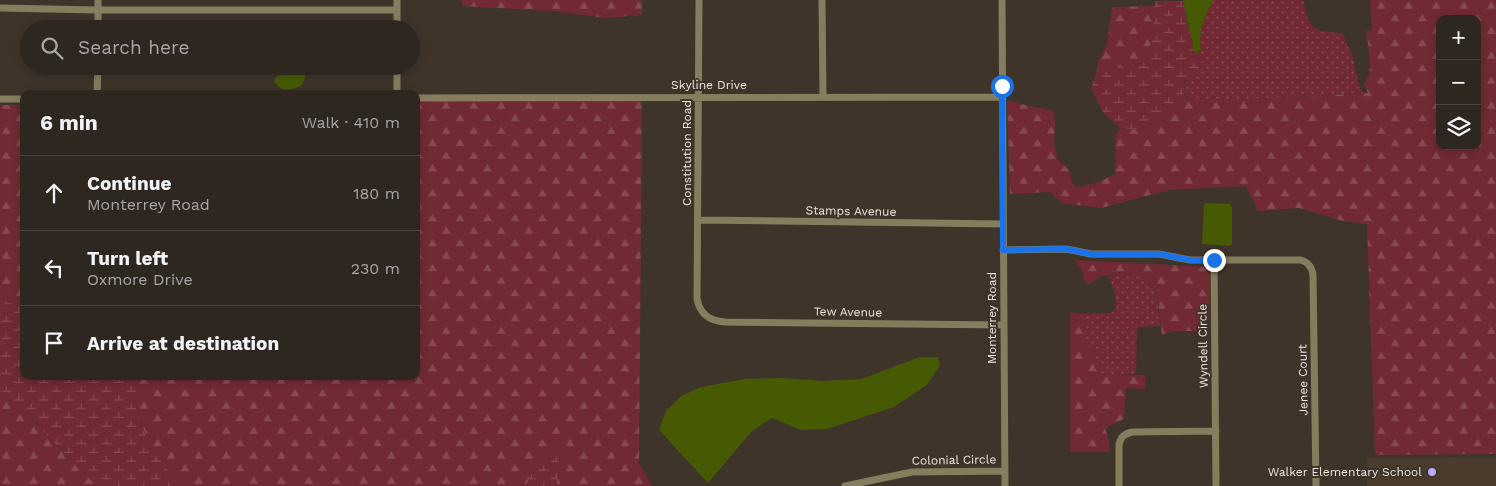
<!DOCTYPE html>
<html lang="en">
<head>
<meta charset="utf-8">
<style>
  body { margin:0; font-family:"Work Sans",sans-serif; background:#362f29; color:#f1f3f6 }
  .controls { position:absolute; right:15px; top:15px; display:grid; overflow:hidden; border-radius:10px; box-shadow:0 2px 8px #0003 }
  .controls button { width:45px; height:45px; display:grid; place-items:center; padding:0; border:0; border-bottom:1px solid #49443e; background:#2e2720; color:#f1f3f6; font:25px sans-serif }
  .stop { position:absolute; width:15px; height:15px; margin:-11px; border:4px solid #1a73e8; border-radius:50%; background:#fff }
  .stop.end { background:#1a73e8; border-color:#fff; box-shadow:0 1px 5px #0008 }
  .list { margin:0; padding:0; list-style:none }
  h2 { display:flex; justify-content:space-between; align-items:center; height:65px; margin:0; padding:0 20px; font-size:21px }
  h2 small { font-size:16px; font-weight:400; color:#a7a5a5 }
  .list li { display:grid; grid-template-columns:32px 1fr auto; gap:15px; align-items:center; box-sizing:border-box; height:75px; padding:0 20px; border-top:1px solid #49443e }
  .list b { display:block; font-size:19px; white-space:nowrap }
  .list p { margin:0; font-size:16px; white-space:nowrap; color:#a7a5a5 }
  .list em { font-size:16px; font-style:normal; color:#a7a5a5 }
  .icon { flex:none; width:28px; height:28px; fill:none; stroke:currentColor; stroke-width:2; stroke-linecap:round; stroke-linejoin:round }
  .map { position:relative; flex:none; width:1496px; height:486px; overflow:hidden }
  .search { position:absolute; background:#2e2720; box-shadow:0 2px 8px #0003; left:20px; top:20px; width:400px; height:55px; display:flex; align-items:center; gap:12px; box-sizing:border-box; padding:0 18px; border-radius:28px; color:#a7a5a5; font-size:19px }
  .panel { position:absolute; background:#2e2720; box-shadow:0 2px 8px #0003; left:20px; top:90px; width:400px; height:290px; border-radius:10px }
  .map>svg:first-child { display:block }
  .built { fill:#4a3c2c }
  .grass { fill:url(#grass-dots) }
  .forest { fill:url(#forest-firs); fill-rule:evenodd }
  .wetland { fill:url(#wetland-marsh) }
  .water { fill:#465a04 }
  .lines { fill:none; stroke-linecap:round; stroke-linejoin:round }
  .minor { stroke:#857d5d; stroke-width:7 }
  .route { stroke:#1a73e8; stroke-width:6 }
  .poi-dot { fill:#bbaaf6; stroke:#3e342a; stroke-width:2 }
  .labels { text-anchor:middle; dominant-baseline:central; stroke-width:4; stroke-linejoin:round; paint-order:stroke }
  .street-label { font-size:12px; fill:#ede7e0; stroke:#3e342a }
  .poi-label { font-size:12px; fill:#ede7e0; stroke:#3e342a; text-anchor:end }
</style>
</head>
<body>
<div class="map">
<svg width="1496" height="486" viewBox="0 0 1496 486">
  <defs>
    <pattern id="grass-dots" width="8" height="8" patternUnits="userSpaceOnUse" patternTransform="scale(1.25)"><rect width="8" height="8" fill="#712a33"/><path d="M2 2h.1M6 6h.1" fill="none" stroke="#864950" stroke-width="1.8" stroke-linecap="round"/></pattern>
    <pattern id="forest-firs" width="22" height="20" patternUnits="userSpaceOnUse" patternTransform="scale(1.25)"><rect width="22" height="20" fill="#712a33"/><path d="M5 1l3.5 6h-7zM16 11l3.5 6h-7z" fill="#864950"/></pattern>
    <pattern id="wetland-marsh" width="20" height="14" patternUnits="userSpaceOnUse" patternTransform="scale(1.25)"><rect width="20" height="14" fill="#712a33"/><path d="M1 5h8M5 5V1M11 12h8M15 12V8" fill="none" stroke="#864950"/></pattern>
  </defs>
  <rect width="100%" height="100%" fill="#3e342a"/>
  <!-- built -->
  <path class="built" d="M1496,457V486H1367V458Z"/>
  <!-- grass -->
  <path class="grass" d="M1213,0H1303C1310,30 1311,31 1342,33L1352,55L1360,89L1364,93L1218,101L1184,96L1185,82L1197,74L1203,64L1195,53L1201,50C1197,33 1205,16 1213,0Z
    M1120,273C1126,274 1135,273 1141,275C1159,281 1158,311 1161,326L1137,327L1136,374L1101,375L1092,346H1088L1086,342L1084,324L1078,314L1111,313L1116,308L1115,294L1109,277Z"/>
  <!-- forest -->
  <path class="forest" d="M462,0H642V15L606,18L551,11L462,6Z
    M1370,0H1496V454L1375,455L1367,224L1343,221L1299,208L1258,211L1246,186L1168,190L1101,208L1062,203L1050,192L1010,194L1007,101L1054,111L1055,124L1054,144L1058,160L1069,170L1072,183L1077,187L1096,183L1115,174L1116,135L1120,128L1140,130L1184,96L1218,101L1368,93L1364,84C1375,71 1368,47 1366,31L1372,30ZM1440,19H1477V146H1440Z
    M1155,6L1154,36L1144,60L1096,75L1098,62L1107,44L1112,7Z
    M642,100L639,463L652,486H556L560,456L537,462L527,484L523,486H183L171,475L146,437L136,405L140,376H416V101Z
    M0,105H24V298L0,305Z
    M1075,260L1210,267L1208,331H1173L1162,335C1159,317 1161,286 1143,276C1138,273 1129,273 1123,273C1115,273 1108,277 1100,276L1090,284L1085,283L1082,271Z
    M1070,312L1078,314L1084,324L1086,341L1088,346H1092L1101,374L1145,375V389L1126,388L1124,419L1105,428L1109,441L1110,452H1070Z
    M0,397L31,419L97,486H0Z"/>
  <!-- wetland -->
  <path class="wetland" d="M1156,1H1183L1194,51L1203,64L1197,74L1185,82L1184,96L1140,130L1120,128L1103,112L1091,88L1096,75L1144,60L1154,36L1153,10Z
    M24,298V376H104L111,379L115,376H140L136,405L146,437L171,475L183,486H97L31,419L0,397V305Z
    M556,450L560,456L556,486H523L527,484L537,462Z"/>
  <!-- water -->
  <path class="water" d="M1183,0H1213C1205,16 1197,33 1201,50L1196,53L1194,51Z
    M292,70H297L306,76L301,86C288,90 283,94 274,81C277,73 284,71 292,70Z
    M1206,203L1230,204L1232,207V244L1229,246L1202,244L1204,205Z
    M920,357H938L940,366L927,385L894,407L827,429L801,430L772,418L752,431L708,483L659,430L666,411L681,396L701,387L745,379L780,378L824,381L861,379Z"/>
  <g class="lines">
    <!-- minor -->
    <path class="minor" d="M397,0V29
      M699,0L697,299C700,314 709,321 725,322L1003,325
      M822,0L823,96
      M1002,0L1005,486
      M0,8L98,10H397
      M98,29V0
      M397,66V94
      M97,94L98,66
      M416,98L1002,97
      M0,99H24
      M698,220L1003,224
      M1003,250L1066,249L1091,254H1159L1190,260H1301C1308,262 1312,267 1313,275L1316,486
      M1214,260L1216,486
      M845,486L912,472L1005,471
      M1119,486V444C1121,437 1124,434 1132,432L1216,431"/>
  </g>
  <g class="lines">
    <!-- route -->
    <path class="route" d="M1002,86L1003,250L1066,249L1091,254H1159L1190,260H1214"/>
  </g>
  <!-- markers -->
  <circle class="poi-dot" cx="1432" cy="472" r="5"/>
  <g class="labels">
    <!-- street labels -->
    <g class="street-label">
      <text x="709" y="85">Skyline Drive</text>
      <text transform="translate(687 153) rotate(-90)">Constitution Road</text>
      <text transform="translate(851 211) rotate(1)">Stamps Avenue</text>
      <text transform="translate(848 312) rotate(1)">Tew Avenue</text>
      <text transform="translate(992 318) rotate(-90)">Monterrey Road</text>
      <text transform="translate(1203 346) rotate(-91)">Wyndell Circle</text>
      <text transform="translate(1303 380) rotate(-91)">Jenee Court</text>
      <text transform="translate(954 460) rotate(-1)">Colonial Circle</text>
    </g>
    <!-- poi labels -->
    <g class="poi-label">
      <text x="1422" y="472">Walker Elementary School</text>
    </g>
  </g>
</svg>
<div class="controls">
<button>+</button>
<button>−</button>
<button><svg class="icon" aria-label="layers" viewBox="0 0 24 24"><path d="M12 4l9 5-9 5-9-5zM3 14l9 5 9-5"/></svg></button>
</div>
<div class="stop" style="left:1002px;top:86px"></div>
<div class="stop end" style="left:1214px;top:260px"></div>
<div class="search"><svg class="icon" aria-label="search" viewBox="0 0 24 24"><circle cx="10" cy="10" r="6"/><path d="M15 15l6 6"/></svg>Search here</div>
<section class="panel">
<h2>6 min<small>Walk · 410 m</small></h2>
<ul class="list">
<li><svg class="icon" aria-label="ahead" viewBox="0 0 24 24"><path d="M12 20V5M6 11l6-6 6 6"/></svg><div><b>Continue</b><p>Monterrey Road</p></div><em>180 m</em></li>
<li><svg class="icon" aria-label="left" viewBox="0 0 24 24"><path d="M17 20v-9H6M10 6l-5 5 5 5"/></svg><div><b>Turn left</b><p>Oxmore Drive</p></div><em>230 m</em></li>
<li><svg class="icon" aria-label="arrive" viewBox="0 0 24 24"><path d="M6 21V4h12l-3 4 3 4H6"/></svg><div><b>Arrive at destination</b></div></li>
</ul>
</section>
</div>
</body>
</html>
